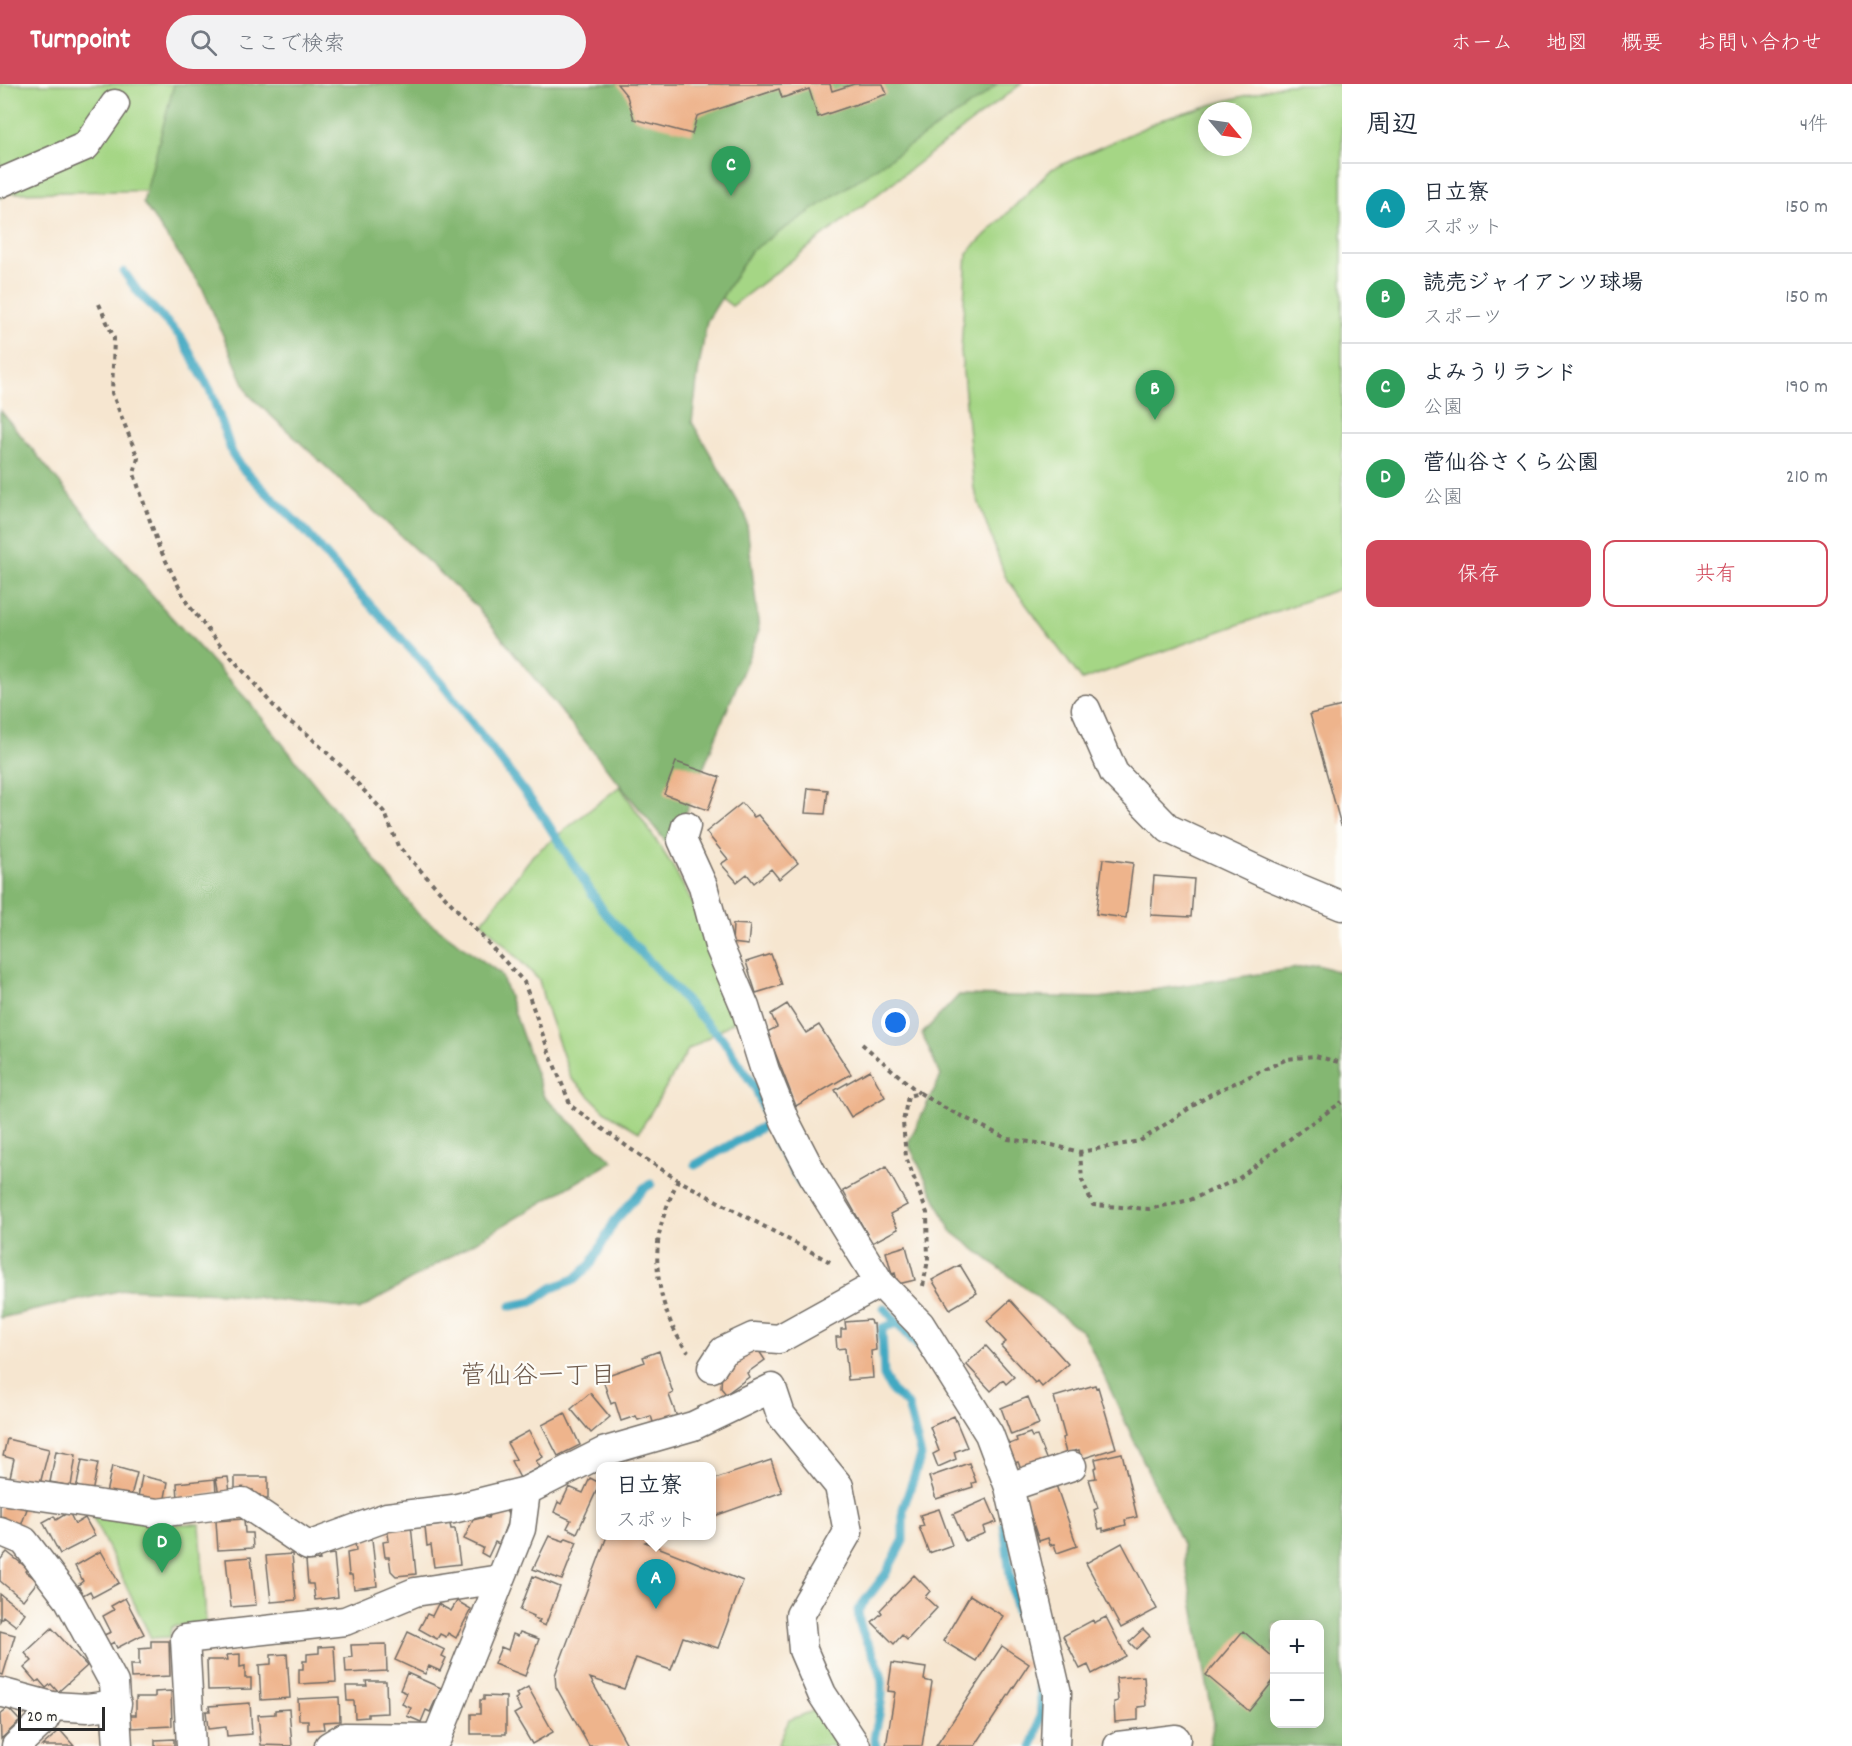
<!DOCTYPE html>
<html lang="ja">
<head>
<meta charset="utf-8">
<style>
  body { margin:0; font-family:Dekko,"Klee One",sans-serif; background:#f2f2f3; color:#1f2937 }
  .controls { position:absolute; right:18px; bottom:18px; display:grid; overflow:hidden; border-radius:12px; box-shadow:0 3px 15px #0003 }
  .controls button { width:54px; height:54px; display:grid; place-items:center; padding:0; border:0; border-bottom:2px solid #e0e1e3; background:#fff; color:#1f2937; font:30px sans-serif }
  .compass { position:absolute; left:1198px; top:18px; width:54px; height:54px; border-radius:50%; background:#fff; box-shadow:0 3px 15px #0003; rotate:119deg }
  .scale { position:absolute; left:18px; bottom:15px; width:87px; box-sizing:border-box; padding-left:6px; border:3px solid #2b2b2b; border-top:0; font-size:16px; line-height:21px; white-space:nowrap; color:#2b2b2b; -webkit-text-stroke:4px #fdfcf7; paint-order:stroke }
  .you { position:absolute; left:896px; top:939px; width:21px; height:21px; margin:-15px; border:4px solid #fff; border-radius:50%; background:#1a73e8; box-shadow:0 0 0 9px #1a73e833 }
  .badge { display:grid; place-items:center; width:39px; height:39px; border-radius:50%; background:#d1495b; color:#fff; font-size:20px; font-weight:700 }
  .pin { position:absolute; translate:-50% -50px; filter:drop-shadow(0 2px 3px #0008) }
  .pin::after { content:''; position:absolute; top:32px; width:21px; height:18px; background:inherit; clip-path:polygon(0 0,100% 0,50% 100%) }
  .popup { position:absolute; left:596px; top:1378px; width:120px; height:78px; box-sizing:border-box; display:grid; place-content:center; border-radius:12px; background:#fff; filter:drop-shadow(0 2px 4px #0005); font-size:20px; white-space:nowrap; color:#747a83 }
  .popup b { font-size:22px; color:#1f2937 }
  .popup::after { content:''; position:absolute; left:50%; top:100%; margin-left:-12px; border:12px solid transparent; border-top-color:#fff }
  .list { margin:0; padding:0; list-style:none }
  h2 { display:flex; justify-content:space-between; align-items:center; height:78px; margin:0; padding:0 24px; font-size:26px }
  h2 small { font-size:20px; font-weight:400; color:#747a83 }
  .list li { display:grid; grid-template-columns:39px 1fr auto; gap:18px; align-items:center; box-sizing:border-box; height:90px; padding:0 24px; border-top:2px solid #e0e1e3 }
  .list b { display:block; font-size:22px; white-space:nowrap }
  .list p { margin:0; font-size:20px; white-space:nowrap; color:#747a83 }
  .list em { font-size:20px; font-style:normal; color:#747a83 }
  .actions { display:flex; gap:12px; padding:18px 24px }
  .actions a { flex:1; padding:14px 0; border:2px solid #d1495b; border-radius:12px; text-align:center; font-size:21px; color:#d1495b }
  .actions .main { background:#d1495b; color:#fff }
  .icon { flex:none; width:33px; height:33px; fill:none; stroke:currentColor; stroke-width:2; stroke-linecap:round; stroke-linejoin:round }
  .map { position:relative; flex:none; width:1342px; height:1662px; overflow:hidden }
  header { display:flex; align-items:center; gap:36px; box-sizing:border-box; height:84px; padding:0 30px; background:#d1495b; color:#fff }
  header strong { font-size:28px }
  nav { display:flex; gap:33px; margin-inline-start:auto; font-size:21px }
  .search { width:420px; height:54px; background:#f2f2f3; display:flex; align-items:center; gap:15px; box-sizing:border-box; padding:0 21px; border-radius:33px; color:#747a83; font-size:22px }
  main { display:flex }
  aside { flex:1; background:#fff }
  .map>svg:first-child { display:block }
  .green { fill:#a5d685; stroke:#688058; stroke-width:1.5; fill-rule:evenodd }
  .forest { fill:#84b772; stroke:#58714e; stroke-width:1.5; fill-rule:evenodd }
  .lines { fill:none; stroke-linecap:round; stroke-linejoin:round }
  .stream { stroke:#43a9c2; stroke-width:9 }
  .building { fill:#eeb48c }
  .minor-casing { stroke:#726c65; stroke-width:31 }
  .path { stroke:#726c65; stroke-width:4; stroke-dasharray:4.5 4.5; stroke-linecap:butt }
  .minor { stroke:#fff; stroke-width:28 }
  .labels { text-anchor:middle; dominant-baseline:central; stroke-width:4.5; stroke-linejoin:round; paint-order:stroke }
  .neighbourhood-label { font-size:26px; fill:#6f5b4d; stroke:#fdfcf7 }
</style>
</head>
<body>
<header>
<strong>Turnpoint</strong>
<div class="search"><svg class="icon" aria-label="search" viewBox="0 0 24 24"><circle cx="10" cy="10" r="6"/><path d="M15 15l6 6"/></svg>ここで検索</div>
<nav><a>ホーム</a><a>地図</a><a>概要</a><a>お問い合わせ</a></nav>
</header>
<main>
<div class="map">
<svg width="1342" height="1662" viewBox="0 0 1342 1662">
  <rect width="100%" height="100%" fill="#fdfcf7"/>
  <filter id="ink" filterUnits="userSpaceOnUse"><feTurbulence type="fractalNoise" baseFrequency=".0167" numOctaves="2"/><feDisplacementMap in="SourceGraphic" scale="12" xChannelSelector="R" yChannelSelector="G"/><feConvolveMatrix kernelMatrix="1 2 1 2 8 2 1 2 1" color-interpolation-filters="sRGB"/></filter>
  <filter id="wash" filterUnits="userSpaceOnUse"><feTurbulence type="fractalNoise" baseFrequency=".008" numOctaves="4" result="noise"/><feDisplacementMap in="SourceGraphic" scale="24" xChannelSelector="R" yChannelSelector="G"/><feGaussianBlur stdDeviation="1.35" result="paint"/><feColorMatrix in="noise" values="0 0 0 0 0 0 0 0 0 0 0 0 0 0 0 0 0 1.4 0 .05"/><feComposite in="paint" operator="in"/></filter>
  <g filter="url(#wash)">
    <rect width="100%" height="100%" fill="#f6e6d0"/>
    <!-- green -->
    <path class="green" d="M0,0H1021L732,222L569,99L9,109L0,114Z
      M1287,0H1342V504L1082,596L1005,492L974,405L961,267L967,169L1052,85L1168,33ZM1207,27H1243V63H1207Z
      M620,702L672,781L701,835L741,933L688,966L639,1048L607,1029L571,994L545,920L539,896L482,838L533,771Z
      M92,1431L171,1440H200L206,1538L171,1543L170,1553L151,1554Z
      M818,1625L838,1662H777L789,1636Z"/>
    <!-- forest -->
    <path class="forest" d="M174,0H997L981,14L751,167L707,237L698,289L692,338L746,432L759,547L671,764L476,522L249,311L202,203L143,119Z
      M0,326L154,514L250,619L418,830L501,890L544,1013L613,1077L359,1226L224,1209L127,1205L0,1234Z
      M1318,881L1342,889V1662H1209L1214,1639L1182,1460L1084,1249L951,1147L908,1059L941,992L922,950L959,911L1100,914ZM1274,1540H1320V1640H1274Z"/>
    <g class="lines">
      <!-- stream -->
      <path class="stream" d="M124,188L138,208L181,253L211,308L232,369L242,384L306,448L351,500L440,597L542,731L604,828L709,942L722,954L756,1005L777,1060L805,1105
        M695,1081L769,1039
        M511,1222L532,1218L552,1204L575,1195L591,1180L614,1138L644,1104L651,1100
        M884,1224L924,1269
        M1004,1440C1008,1468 1009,1500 1017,1527C1031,1577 1054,1610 1032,1662
        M876,1662L874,1655C878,1633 887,1606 879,1584C871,1563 859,1550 858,1526L885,1491L903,1457V1425L921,1372L908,1321L892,1307L884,1292L882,1244L897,1239"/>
    </g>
    <g id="blocks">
      <!-- building -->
      <path class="building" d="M617,0H830L832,7L854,0H883L887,10L818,33L809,5L782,14L779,5L697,32L692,50L634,35L627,12Z
        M1342,622V741H1341L1310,630Z
        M676,678L720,693L708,726L664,710Z
        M808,704L828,706L825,730L805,729Z
        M742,719L754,733L758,731L798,779L779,795L771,785L754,799L747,790L737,798L721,780L728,775L706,748Z
        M1103,775L1133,779L1126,834L1096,830Z
        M1154,792L1194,795L1191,833L1151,831Z
        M733,840L750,841L748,861L732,859Z
        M771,870L782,901L756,909L746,878Z
        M787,920L806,949L819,941L851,990L796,1022L767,948L777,943L771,930Z
        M870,986L885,1013L851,1033L835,1006Z
        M886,1083L907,1121L890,1130L898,1145L872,1159L843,1107Z
        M906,1162L915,1196L898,1200L895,1189L892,1190L886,1168Z
        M960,1181L977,1209L950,1225L932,1196Z
        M1010,1216L1068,1280L1042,1303L1037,1297L1035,1299L1001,1262L1006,1258L987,1237Z
        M870,1236L871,1240H874L876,1266L871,1267L873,1294L848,1296L845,1264L837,1265L836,1253H841V1245H846L845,1238Z
        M755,1261L765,1276L747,1289L749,1293L726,1310L721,1304L722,1286Z
        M986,1262L1014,1293L1006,1300L1003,1296L991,1307L966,1280Z
        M659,1267L673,1309L669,1311L677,1333L654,1341L651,1332L638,1336L636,1332L621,1337L615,1318L611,1320L602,1293L645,1278L643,1273Z
        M1095,1301L1096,1304L1098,1303L1116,1364L1081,1375L1079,1366L1066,1369L1062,1354L1065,1353L1054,1313Z
        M590,1309L610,1333L591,1349L571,1325Z
        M1028,1313L1039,1340L1011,1351L1001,1324Z
        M565,1329L580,1361L558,1372L542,1341Z
        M954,1332L967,1363L954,1368L956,1375L938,1383L933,1370L939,1367L930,1343Z
        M529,1347L543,1373L536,1377L540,1383L520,1394L511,1377L516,1375L507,1359Z
        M1030,1349L1032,1353L1037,1352L1047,1377L1022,1388L1018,1378L1014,1379L1007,1361L1017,1357L1016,1354Z
        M7,1355L49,1365L40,1400L10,1393L14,1375L3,1372Z
        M56,1367L76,1371L71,1402L50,1398Z
        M1122,1369L1137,1433L1125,1436L1126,1441L1103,1447V1444L1099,1445L1094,1426L1098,1424L1089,1395L1096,1394L1094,1384L1097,1383L1095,1375Z
        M82,1376L98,1379L92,1409L76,1406Z
        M771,1376L782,1408L712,1433V1396Z
        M969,1379L976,1398L972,1399L973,1403L936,1415L929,1393Z
        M112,1382L137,1389L131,1412L120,1409L119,1413L106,1409Z
        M142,1392L168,1398L164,1419L137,1418Z
        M228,1393L230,1409L219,1411L216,1394Z
        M235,1393H268V1415H260V1411H254L253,1406H235Z
        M590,1394L600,1399L577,1449L567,1444L571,1436L554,1428L558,1418L561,1420L569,1403L583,1409Z
        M215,1395L216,1409L178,1416L177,1399Z
        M1056,1401L1077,1462L1057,1469L1054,1460L1050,1461L1048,1454L1039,1457L1024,1412Z
        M987,1415L997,1438L983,1443L985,1449L965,1457L953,1430Z
        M4,1417L27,1425L21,1442L0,1434V1421H2Z
        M497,1423L507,1428L509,1434L499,1460L495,1458L488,1473L481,1469L483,1464L464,1455L473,1436L485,1433L488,1434L491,1427Z
        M939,1425L952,1461L929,1469L919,1443L924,1442L920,1431Z
        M69,1428L75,1440L85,1434L95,1452L60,1470L43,1438L54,1432L56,1436Z
        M244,1435L245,1449H252L253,1464L218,1466L216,1437Z
        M450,1440L451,1445H455L460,1480L434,1483L431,1461L427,1462L425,1443Z
        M411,1441L416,1490L396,1492L391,1487L389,1473H385L383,1458L389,1457L387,1443Z
        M549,1452L564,1457L566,1454L577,1458L562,1496L533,1485Z
        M607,1452H661L645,1458L743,1497L718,1564L683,1553L671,1586L636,1574L624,1605L590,1594L628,1662H589L556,1603L555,1591Z
        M372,1455L377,1502L354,1505L352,1491H349L347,1469L356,1467L355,1457Z
        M1122,1459L1157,1525L1121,1544L1086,1479Z
        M101,1467L119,1499L93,1513L90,1507L83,1511L78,1501L83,1497L75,1482Z
        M7,1468L27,1484L25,1487L38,1497L23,1516L0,1497V1476Z
        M292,1470L296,1516L271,1518L266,1472Z
        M334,1470L338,1513L315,1516L313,1500H308L306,1477L320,1476L319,1472Z
        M251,1473L256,1521L231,1523L226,1475Z
        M914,1491L930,1507L925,1513L937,1524L907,1556L902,1551L894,1560L872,1538L882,1529L880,1526Z
        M533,1492L560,1503L545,1542L538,1539L540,1536L533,1534L534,1532L520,1526Z
        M0,1510L25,1529L16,1542L3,1532L0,1537Z
        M970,1511L1003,1532L976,1577L943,1557Z
        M125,1514L144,1550L117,1564L114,1558L109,1561L104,1551L111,1548L103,1532L114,1526L111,1522Z
        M457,1517L471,1525L456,1554L448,1549L446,1553L440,1550L437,1555L419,1545L427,1530L432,1532L438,1520L451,1527Z
        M1106,1533L1126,1572L1092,1590L1088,1581L1080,1585L1063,1552L1093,1536L1094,1539Z
        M52,1544L87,1582L58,1608L51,1600L46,1604L39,1596L36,1598L24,1584L32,1577L25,1569Z
        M1143,1545L1150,1552L1136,1565L1129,1558Z
        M0,1547L15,1551L3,1591L0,1590Z
        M1243,1547L1274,1574V1596L1249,1627L1206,1591Z
        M408,1548L445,1566L442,1572L446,1574L440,1587L429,1582L425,1590L395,1576Z
        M520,1548L539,1555L525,1592L494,1580L501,1563L508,1566L513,1550L518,1552Z
        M151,1557H169L170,1592L131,1594L130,1581H139V1565L151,1564Z
        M386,1560L387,1587L346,1589L345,1574L352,1573L351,1561Z
        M334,1562L336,1598L299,1600V1585H303V1577H307V1570L319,1569V1563Z
        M1002,1562L1029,1580L975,1662H936Z
        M240,1570V1583L245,1582V1594H251V1605L208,1606L207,1576H228L227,1571Z
        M287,1570L290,1614L261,1616L259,1581L271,1580V1571Z
        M892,1579L926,1584L924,1596L932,1598L922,1662H886L895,1608L888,1607Z
        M407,1589L441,1604L430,1628L426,1626L421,1638L407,1632L411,1624L402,1620L407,1609L400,1606Z
        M1144,1592L1146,1622L1138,1623V1636L1115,1638L1114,1618L1118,1617L1116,1594Z
        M366,1597H386L387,1629L368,1630V1633L355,1634L354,1617H347L346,1602H367Z
        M528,1603L553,1648L532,1660L514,1630L521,1626L515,1615L518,1613L516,1610Z
        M171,1607L172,1642L131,1644L130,1631H136V1613H155V1608Z
        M484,1612L506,1613V1650H471V1630H480V1616H484Z
        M339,1613L340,1637L323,1638L324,1645L308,1646V1636H299L298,1615Z
        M250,1619L252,1650L227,1652L226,1643L208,1645L206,1627H210L209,1622Z
        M8,1624L20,1637L1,1655L0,1630Z
        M289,1625L292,1662L261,1661L258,1631L275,1630V1626Z
        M60,1646L74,1662H42Z
        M174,1655V1662H155V1656Z"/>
    </g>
  </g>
  <g filter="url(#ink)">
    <use href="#blocks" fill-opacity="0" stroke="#726c65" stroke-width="1.5"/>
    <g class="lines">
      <!-- minor casing -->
      <g class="minor-casing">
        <path id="minor" d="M0,99L86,62L115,20
          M1086,625L1114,689L1169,745L1270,792L1342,822
          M686,742L682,756L703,802L719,862L745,923L765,987L785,1037L813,1091L880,1199L920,1240L989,1350L1009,1403L1057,1609L1055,1662
          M712,1284L723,1267L753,1253L779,1255L880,1199
          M1009,1403L1072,1382
          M0,1406L158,1429L243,1418L308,1462L387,1433L453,1425L526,1407
          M0,1447L24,1457L69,1516L114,1599L118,1662
          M0,1608L52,1622L87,1624L117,1620
          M16,1662L44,1636L52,1622
          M191,1662L185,1555L345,1537L415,1508L500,1495
          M329,1662L344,1653L437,1654L521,1445L526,1407L603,1368L693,1342L772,1304L781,1331L839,1402L848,1448L800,1531L803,1566L822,1610L856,1662
          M1118,1662L1176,1655"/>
      </g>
      <!-- path -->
      <path class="path" d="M99,220L114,254L112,309L138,374L134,390L159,463L187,519L211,550L285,635L304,647L341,682L385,729L398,762L524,898L549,968L571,1022L632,1066L678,1096L832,1179
        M862,960L919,1009
        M1080,1068L1082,1096L1093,1121L1149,1125L1190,1116L1238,1095L1304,1044L1342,1018
        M678,1096C673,1107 668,1119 664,1131C649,1175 660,1232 688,1268
        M923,1202L928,1176L927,1129L906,1073L903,1038L908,1012L920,1009L943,1023L1008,1055L1052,1061L1080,1068L1140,1057L1211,1010L1287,975L1315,972L1342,979"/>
      <!-- minor -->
      <use href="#minor" class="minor"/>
    </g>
  </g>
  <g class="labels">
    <!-- neighbourhood labels -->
    <g class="neighbourhood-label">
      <text x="538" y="1293">菅仙谷一丁目</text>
    </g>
  </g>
</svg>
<div class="controls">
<button>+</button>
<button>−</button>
</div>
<svg class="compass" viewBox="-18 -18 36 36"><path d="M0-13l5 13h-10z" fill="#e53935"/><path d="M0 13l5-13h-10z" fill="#747a83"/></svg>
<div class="scale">20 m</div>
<div class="you"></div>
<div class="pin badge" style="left:656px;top:1525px;background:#0f9aa8">A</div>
<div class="popup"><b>日立寮</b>スポット</div>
<div class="pin badge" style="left:1155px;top:336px;background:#2e9e5b">B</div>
<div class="pin badge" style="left:731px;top:112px;background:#2e9e5b">C</div>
<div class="pin badge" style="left:162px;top:1489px;background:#2e9e5b">D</div>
</div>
<aside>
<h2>周辺<small>4件</small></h2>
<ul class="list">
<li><span class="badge" style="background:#0f9aa8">A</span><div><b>日立寮</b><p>スポット</p></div><em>150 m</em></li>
<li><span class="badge" style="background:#2e9e5b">B</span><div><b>読売ジャイアンツ球場</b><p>スポーツ</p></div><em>150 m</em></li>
<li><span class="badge" style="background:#2e9e5b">C</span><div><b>よみうりランド</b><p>公園</p></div><em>190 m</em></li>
<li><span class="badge" style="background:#2e9e5b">D</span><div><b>菅仙谷さくら公園</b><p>公園</p></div><em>210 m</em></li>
</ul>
<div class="actions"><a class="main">保存</a><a>共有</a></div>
</aside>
</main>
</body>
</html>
